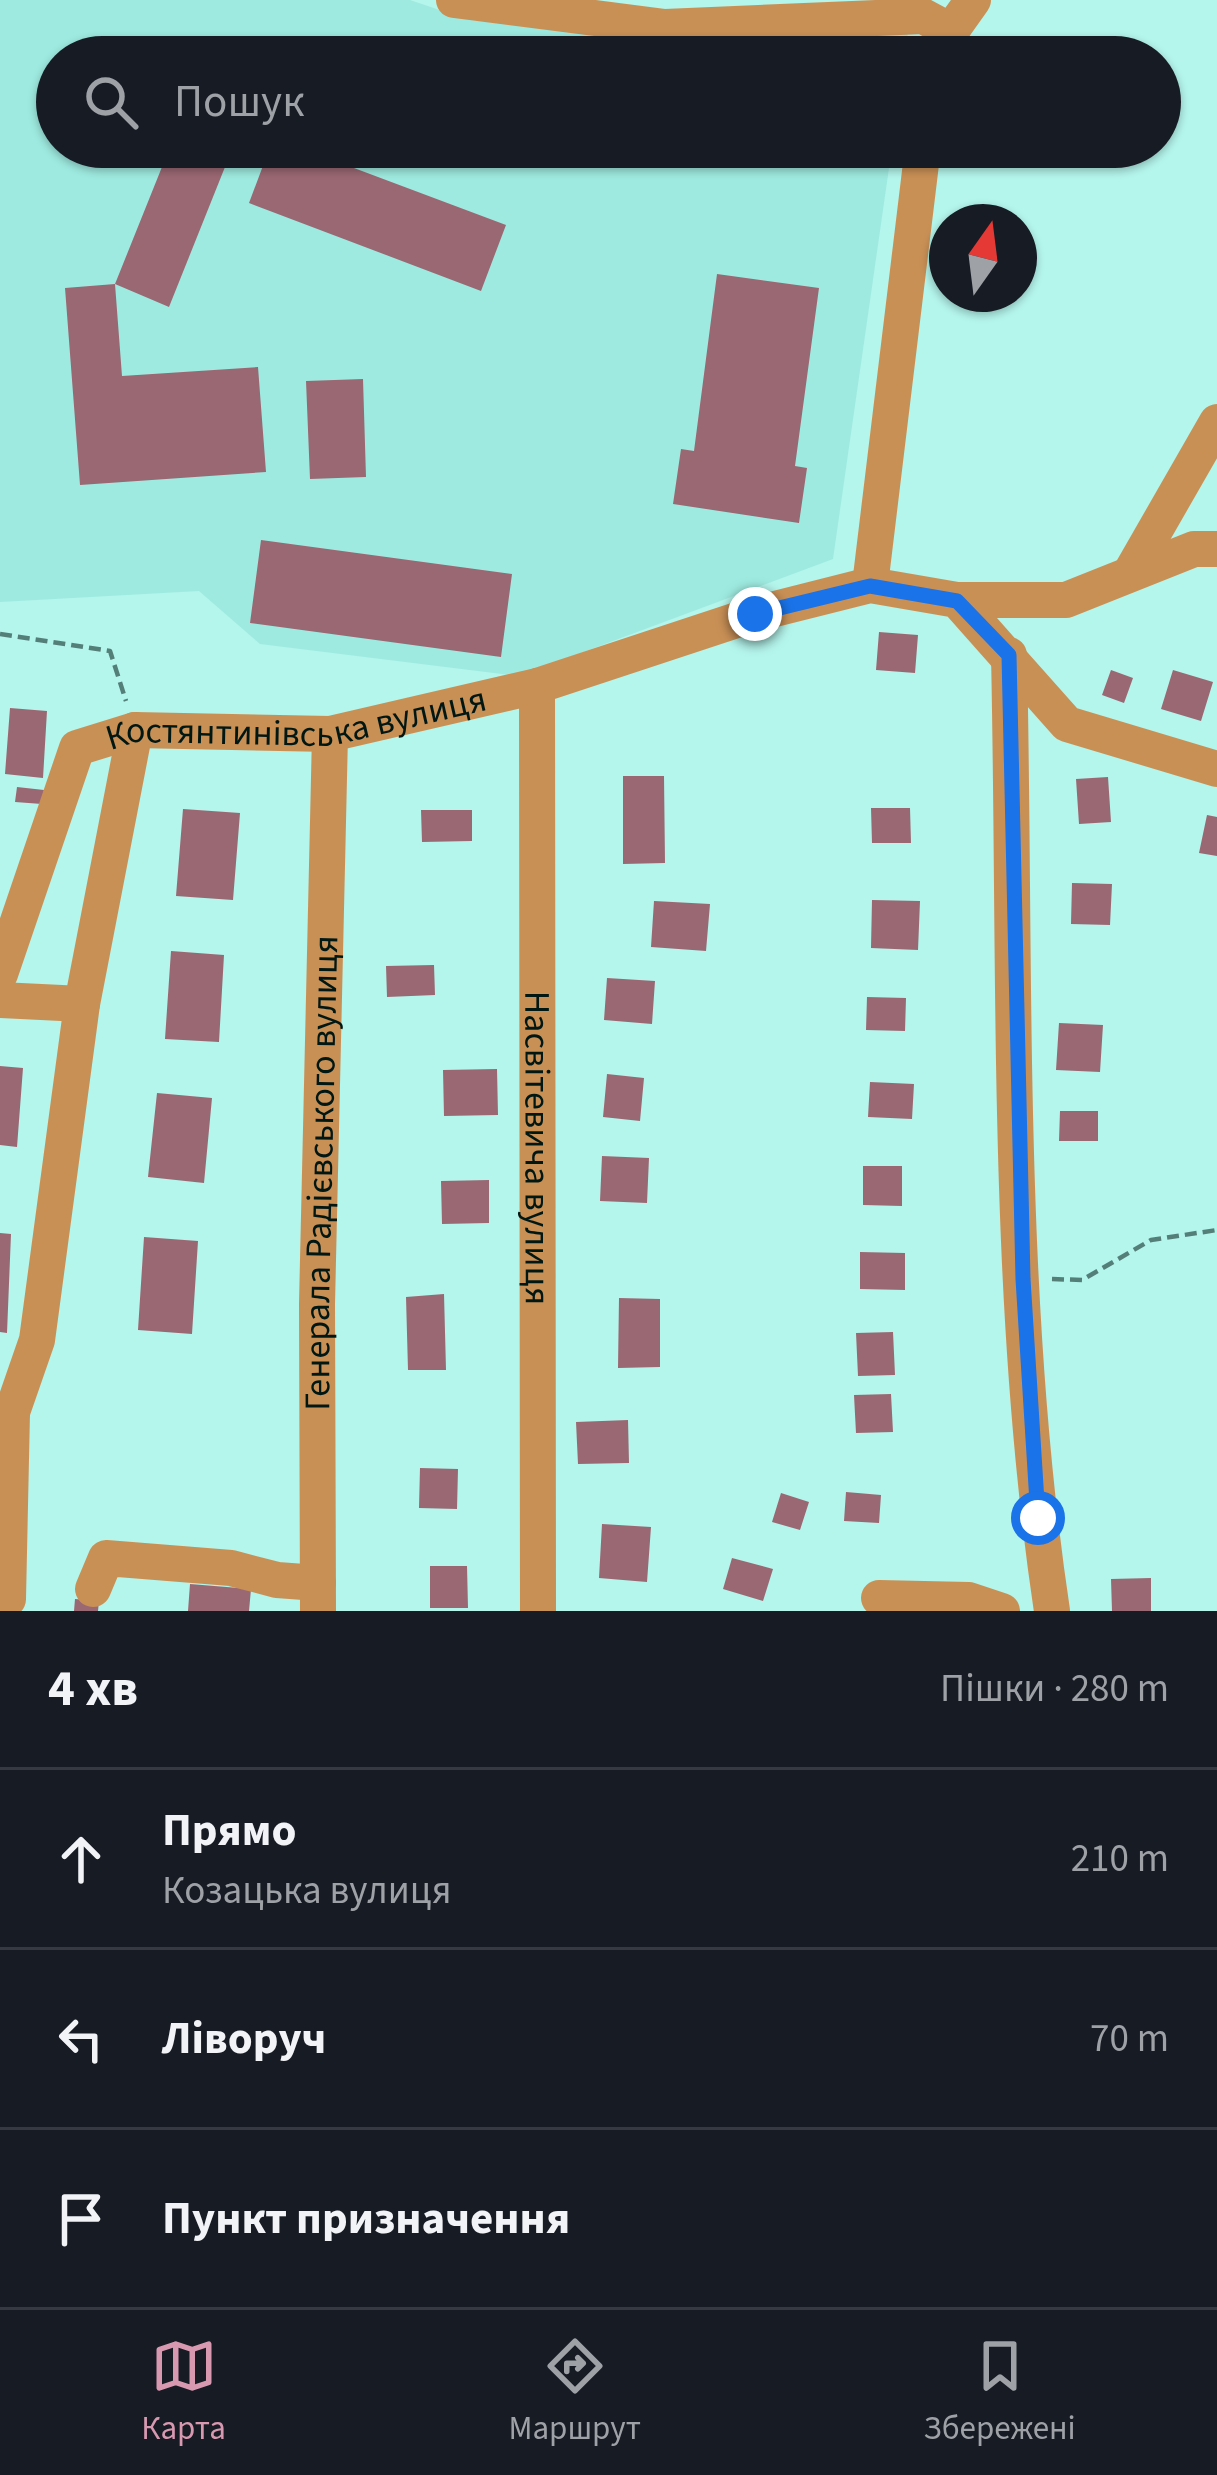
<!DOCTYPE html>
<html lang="uk">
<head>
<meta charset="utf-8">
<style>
  body { margin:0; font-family:"Source Sans 3",sans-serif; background:#242831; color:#f1f3f6 }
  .compass { position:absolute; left:929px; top:204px; width:108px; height:108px; border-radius:50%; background:#171b24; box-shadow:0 3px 9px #0004; rotate:14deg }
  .stop { position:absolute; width:36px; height:36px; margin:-27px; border:9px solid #1a73e8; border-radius:50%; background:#fff }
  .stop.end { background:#1a73e8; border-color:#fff; box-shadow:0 3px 12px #0008 }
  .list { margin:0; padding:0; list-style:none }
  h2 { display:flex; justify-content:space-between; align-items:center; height:156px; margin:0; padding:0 48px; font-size:51px }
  h2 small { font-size:39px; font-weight:400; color:#9ea1a6 }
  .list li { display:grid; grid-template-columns:78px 1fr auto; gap:36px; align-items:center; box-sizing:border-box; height:180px; padding:0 48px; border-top:3px solid #363941 }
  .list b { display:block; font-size:45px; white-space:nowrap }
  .list p { margin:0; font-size:39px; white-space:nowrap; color:#9ea1a6 }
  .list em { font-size:39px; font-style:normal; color:#9ea1a6 }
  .icon { flex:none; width:66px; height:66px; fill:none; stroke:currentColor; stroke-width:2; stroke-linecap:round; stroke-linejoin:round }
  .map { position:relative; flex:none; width:1217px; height:1611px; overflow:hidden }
  .search { position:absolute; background:#171b24; box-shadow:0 3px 9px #0004; left:36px; right:36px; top:36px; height:132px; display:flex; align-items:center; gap:30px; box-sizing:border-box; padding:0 42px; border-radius:66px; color:#9ea1a6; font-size:45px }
  .sheet { height:696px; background:#171b24 }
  nav { display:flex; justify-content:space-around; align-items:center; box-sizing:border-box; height:168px; border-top:3px solid #363941; background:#171b24; font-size:33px; color:#9ea1a6 }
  nav a { display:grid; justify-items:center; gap:6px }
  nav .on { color:#d798b0 }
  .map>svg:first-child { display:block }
  .built { fill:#9eeae0 }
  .building { fill:#9a6873 }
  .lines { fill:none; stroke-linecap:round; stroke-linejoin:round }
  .path { stroke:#547f79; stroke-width:4.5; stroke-dasharray:12 6; stroke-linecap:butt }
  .minor { stroke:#c99056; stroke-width:36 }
  .route { stroke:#1a73e8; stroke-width:15 }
  .labels { text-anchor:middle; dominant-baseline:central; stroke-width:10; stroke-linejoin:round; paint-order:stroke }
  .street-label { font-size:36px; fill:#001714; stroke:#fff }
</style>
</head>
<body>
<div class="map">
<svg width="1217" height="1611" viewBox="0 0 1217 1611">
  <rect width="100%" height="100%" fill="#b4f5ec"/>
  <!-- built -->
  <path class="built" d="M0,0H410L469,20L671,39L908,31L905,57H57V147H892L833,559L519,676L260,644L199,591L0,602Z"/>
  <!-- building -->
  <path class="building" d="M170,147H233L169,307L115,284L122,376L258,367L266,472L80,485L65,288L115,284Z
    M270,147H298L506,225L481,291L249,203Z
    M717,274L819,288L795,466L807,468L799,523L673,504L681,449L694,451Z
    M363,379L366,477L310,479L306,381Z
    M261,540L512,574L501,657L250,623Z
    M879,632L918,635L915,673L876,670Z
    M1111,670L1133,678L1124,703L1102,695Z
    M1173,670L1213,682L1201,721L1161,709Z
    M10,708L47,711L43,778L5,774Z
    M623,776H664L665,863L623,864Z
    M1108,777L1111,822L1079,824L1076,779Z
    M17,787L44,790L42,804L15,802Z
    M871,808H910L911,843H872Z
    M183,809L240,813L233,900L176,896Z
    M421,810H472V841L422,842Z
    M1207,815L1217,817V856L1199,853Z
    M1072,883L1112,884L1110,925L1071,924Z
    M872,900L920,901L918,950L871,948Z
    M654,901L710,904L706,951L651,947Z
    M171,951L224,955L219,1042L165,1039Z
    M434,965L435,995L387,997L386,966Z
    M607,978L655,981L652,1024L604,1020Z
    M867,997L906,998L905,1031L866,1030Z
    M1059,1023L1103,1025L1100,1072L1056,1070Z
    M0,1066L23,1068L17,1147L0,1145Z
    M497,1069L498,1115L444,1116L443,1070Z
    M607,1074L644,1078L640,1121L603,1117Z
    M870,1082L914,1084L912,1119L868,1117Z
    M157,1093L212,1098L204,1183L148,1177Z
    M1060,1111H1098V1141H1059Z
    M602,1156L649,1158L647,1203L600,1201Z
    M863,1166H902V1206L863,1205Z
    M489,1180V1223L442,1224L441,1181Z
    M0,1233L11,1234L7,1333L0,1332Z
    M144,1237L198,1241L192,1334L138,1330Z
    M860,1252L905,1253V1290L860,1289Z
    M444,1294L446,1370H408L406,1297Z
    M619,1298L660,1299V1367L618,1368Z
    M893,1332L895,1375L858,1376L856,1333Z
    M891,1394L893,1432L856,1433L854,1395Z
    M628,1420L629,1463L578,1464L576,1422Z
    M420,1468L458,1469L457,1509L419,1508Z
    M846,1492L881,1495L879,1523L844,1521Z
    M781,1493L809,1502L800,1530L772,1522Z
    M602,1524L651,1527L647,1582L599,1578Z
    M732,1558L773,1569L763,1601L723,1589Z
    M430,1566H467L468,1608H430Z
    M1151,1578V1611H1112L1111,1579Z
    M190,1584L251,1589L249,1611H188Z
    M75,1599L99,1601L98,1611H74Z"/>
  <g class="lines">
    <!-- path -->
    <path class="path" d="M0,634L110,651L126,701
      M1052,1279L1082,1280L1151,1240L1217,1230"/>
    <!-- minor -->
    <g class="minor">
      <path d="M454,0L665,27L923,16L951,31"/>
      <path d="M942,57L951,31L973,0"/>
      <path d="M1131,572L1217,422"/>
      <path d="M870,585L923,147"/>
      <path d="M957,600H1066L1194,549H1217"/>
      <path d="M1009,655C1016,971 1005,1299 1052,1611"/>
      <path id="s1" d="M537,686L538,1611"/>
      <path id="s2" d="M0,974L77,748L135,730L330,734L537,686L755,614L870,585L957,600L1067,724L1217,769"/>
      <path d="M0,1000L82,1004"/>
      <path d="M0,1413L12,1412L37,1340L82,1004L135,730"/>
      <path d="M93,1589L106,1558L231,1568L277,1580L318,1583"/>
      <path d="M879,1598L969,1600L1002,1611"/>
      <path d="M0,1599H8L12,1412"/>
      <path id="s3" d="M318,1611L317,1304L330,734"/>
    </g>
  </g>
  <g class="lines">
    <!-- route -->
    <path class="route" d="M755,614L870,586L957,601L1009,655L1023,1279L1038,1518"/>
  </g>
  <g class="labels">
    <!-- street labels -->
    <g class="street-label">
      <text stroke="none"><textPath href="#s2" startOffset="462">Костянтинівська вулиця</textPath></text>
      <text stroke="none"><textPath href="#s1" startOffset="462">Насвітевича вулиця</textPath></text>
      <text stroke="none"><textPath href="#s3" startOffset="438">Генерала Радієвського вулиця</textPath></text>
    </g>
  </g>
</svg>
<svg class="compass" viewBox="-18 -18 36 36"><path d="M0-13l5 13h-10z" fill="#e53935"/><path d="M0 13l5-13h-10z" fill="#9ea1a6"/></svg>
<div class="stop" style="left:1038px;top:1518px"></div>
<div class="stop end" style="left:755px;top:614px"></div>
<div class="search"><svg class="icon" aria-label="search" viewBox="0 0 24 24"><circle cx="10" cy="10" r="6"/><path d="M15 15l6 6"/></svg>Пошук</div>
</div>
<section class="sheet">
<h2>4 хв<small>Пішки · 280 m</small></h2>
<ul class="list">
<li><svg class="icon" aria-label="ahead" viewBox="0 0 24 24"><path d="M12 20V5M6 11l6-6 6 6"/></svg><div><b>Прямо</b><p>Козацька вулиця</p></div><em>210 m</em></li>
<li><svg class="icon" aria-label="left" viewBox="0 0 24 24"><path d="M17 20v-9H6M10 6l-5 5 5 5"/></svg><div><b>Ліворуч</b></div><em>70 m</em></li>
<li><svg class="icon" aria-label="arrive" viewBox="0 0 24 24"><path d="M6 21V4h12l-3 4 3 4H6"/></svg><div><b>Пункт призначення</b></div></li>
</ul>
</section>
<nav>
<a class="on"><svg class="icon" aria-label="map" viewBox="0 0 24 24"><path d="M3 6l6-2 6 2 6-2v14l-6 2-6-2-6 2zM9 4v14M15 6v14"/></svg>Карта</a>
<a><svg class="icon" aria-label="directions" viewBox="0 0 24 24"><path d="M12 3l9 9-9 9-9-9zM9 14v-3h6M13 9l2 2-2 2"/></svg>Маршрут</a>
<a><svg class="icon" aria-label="saved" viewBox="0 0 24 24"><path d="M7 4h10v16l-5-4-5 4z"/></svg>Збережені</a>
</nav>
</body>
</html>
